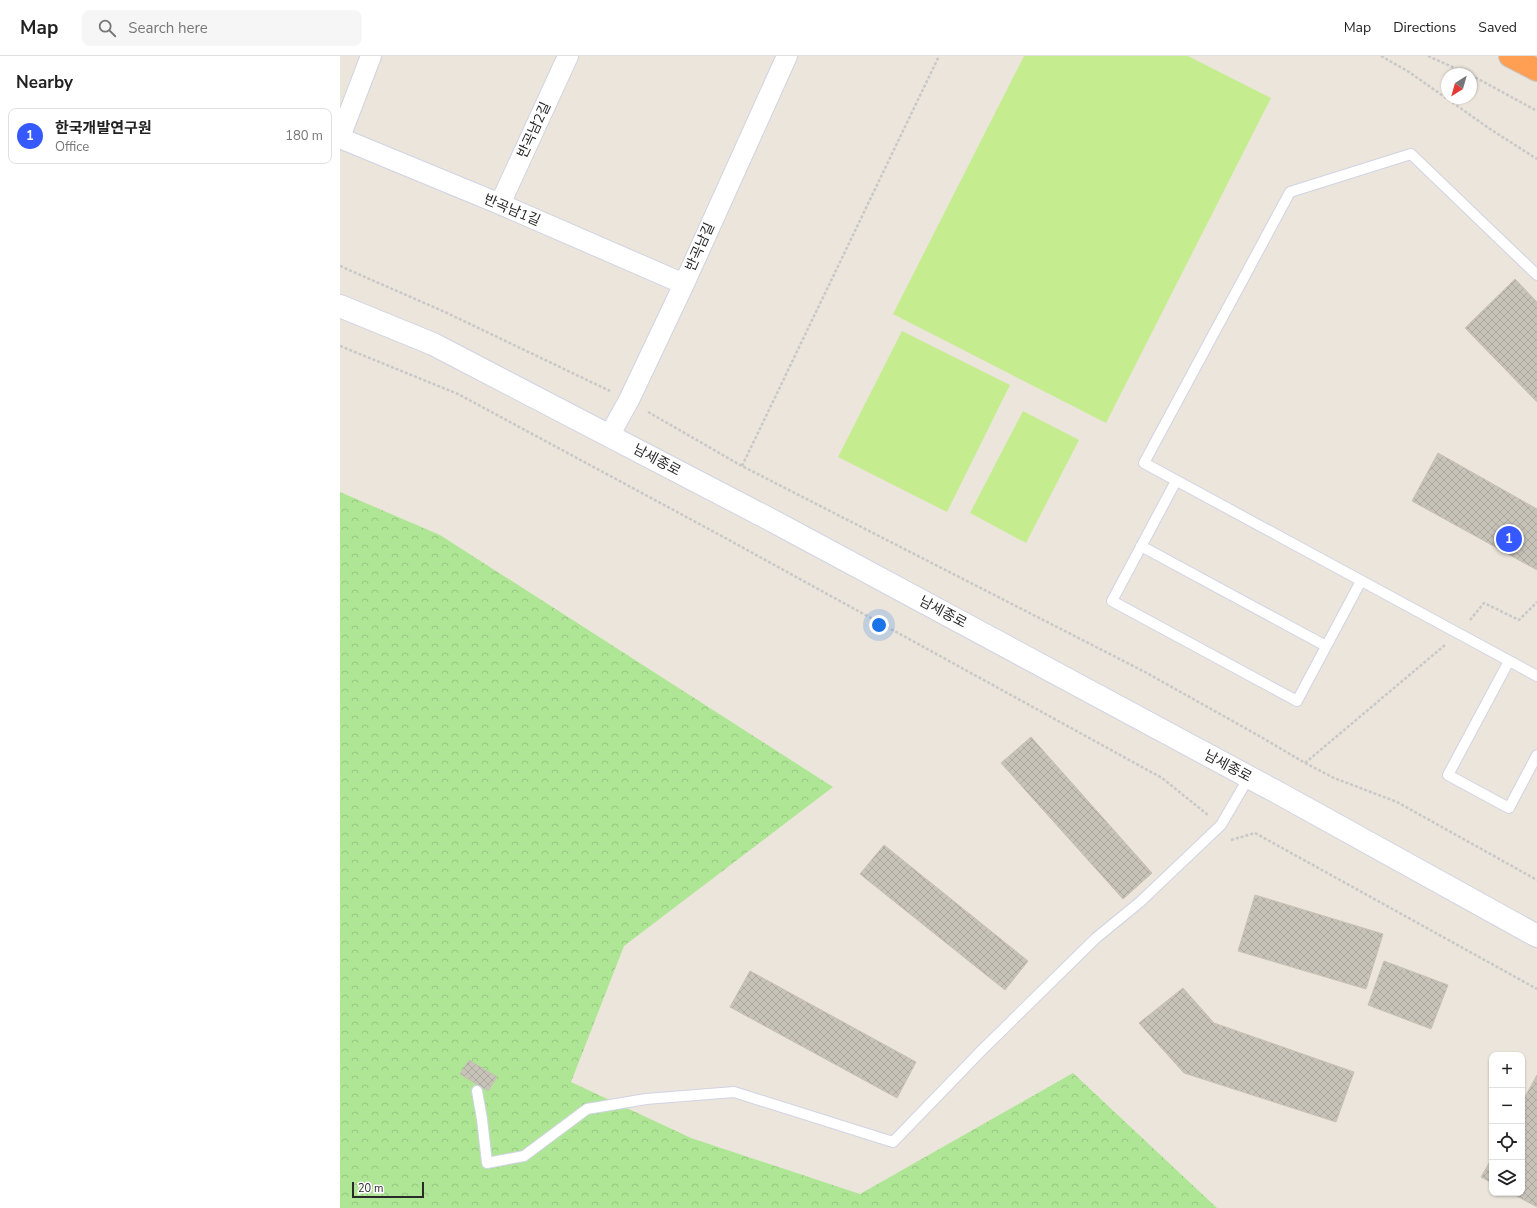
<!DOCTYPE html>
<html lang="en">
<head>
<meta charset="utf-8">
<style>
  body { margin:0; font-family:"Nunito Sans","Noto Sans KR",sans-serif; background:#f6f6f6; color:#222 }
  .controls { position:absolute; right:12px; bottom:12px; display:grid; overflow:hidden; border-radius:8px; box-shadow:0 1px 3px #0004 }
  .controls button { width:36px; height:36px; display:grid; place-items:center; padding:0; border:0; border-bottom:1px solid #e0e0e0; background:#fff; color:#222; font:20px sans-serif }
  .compass { position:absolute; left:1101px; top:12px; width:36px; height:36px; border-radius:50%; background:#fff; box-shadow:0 1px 3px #0004; rotate:217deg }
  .scale { position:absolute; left:12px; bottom:10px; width:72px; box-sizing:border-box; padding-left:4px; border:2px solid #2a2a2a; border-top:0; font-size:11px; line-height:14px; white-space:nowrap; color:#2a2a2a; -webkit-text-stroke:3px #fff; paint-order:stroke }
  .you { position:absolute; left:539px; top:569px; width:14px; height:14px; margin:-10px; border:3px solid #fff; border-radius:50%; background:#1a73e8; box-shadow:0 0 0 6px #1a73e833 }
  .badge { display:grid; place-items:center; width:26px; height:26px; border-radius:50%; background:#3559ff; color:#fff; font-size:13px; font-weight:700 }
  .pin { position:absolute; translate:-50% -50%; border:2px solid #fff; box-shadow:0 1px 4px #0006 }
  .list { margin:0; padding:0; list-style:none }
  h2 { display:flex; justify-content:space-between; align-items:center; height:52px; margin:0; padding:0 16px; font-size:17px }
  h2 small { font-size:13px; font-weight:400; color:#767676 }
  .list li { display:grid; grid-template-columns:26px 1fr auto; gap:12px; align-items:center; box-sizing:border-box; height:56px; margin:0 8px 8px; padding:0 8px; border:1px solid #e0e0e0; border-radius:8px }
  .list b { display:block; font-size:15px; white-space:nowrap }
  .list p { margin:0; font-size:13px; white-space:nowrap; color:#767676 }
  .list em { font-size:13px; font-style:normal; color:#767676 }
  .icon { flex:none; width:22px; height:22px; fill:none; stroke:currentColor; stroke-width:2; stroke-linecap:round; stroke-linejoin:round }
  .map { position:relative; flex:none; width:1197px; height:1152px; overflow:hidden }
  header { display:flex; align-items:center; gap:24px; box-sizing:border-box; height:56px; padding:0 20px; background:#fff; border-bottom:1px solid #e0e0e0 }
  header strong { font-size:19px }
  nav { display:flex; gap:22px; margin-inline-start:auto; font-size:14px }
  .search { width:280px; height:36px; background:#f6f6f6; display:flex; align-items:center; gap:10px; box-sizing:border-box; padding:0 14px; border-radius:8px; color:#767676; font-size:15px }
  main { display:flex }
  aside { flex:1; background:#fff }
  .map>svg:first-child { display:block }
  .forest { fill:url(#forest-crowns) }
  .pitch { fill:#c5ed90 }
  .building { fill:url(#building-cross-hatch); stroke:#c8c1b4 }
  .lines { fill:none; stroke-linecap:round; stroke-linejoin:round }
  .lane-casing { stroke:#d0d3e3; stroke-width:12 }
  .street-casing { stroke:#d0d3e3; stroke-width:22 }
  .secondary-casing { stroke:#d0d3e3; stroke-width:24 }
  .highway-casing { stroke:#c8c8c8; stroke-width:24 }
  .path { stroke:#c8c8c8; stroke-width:2.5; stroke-dasharray:3 2; stroke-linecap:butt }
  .lane { stroke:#fff; stroke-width:10 }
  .street { stroke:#fff; stroke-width:20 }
  .secondary { stroke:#fff; stroke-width:22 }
  .highway { stroke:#ff9f53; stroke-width:22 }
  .labels { text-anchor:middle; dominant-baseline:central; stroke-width:3; stroke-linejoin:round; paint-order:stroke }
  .street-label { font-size:14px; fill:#2a2a2a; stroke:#fff }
</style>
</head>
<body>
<header>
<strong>Map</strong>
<div class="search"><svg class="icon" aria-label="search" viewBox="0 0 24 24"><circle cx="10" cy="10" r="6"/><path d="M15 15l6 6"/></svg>Search here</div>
<nav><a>Map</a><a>Directions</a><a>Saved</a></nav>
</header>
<main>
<aside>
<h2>Nearby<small></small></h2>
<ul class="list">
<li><span class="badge">1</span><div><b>한국개발연구원</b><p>Office</p></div><em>180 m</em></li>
</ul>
</aside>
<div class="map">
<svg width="1197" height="1152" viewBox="0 0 1197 1152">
  <defs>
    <pattern id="forest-crowns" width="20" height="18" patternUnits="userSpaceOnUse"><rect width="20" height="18" fill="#afe695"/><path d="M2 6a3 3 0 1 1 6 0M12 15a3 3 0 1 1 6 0" fill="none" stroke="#97c581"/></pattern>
    <pattern id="building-cross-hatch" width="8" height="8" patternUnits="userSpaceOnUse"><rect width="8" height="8" fill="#c7c3b9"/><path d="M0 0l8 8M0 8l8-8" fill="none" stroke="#aba89f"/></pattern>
  </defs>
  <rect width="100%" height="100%" fill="#ece5db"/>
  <!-- forest -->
  <path class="forest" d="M0,436L100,479L493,731L284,890L231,1026L351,1082L520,1138L733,1017L877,1152H0Z"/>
  <!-- pitch -->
  <path class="pitch" d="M684,0H848L931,42L766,367L553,258Z
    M562,275L670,329L607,456L498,401Z
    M683,355L739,384L686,487L630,457Z"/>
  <!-- building -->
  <path class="building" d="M1175,223L1197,246V346L1125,272Z
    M1098,397L1197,453V514L1072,445Z
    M691,681L812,817L783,843L661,707Z
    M544,789L688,905L665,934L520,818Z
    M915,839L1043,878L1026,933L898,895Z
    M1044,905L1108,929L1091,973L1028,949Z
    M410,915L576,1006L557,1042L390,951Z
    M843,932L874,967L1014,1016L996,1066L844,1017L799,967Z
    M129,1004L157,1021L148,1035L120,1018Z
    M1197,1019V1151L1171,1137H1182V1046Z
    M1152,1102V1127L1141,1121Z"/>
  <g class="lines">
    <!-- lane casing -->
    <g class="lane-casing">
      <path id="lane" d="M1197,219L1071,98L950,136L804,407L1197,620
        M836,425L772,545L957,645L1021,525
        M801,490L986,590
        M1169,605L1108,719L1169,752L1197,699
        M137,1035L142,1063L147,1107L184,1100L247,1053L306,1043L394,1036L553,1086L643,993L756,882L800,846L881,769L909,721"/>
    </g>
    <!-- street casing -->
    <g class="street-casing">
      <path id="street" d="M0,81L31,0
        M0,82L160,148L344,228
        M160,148L228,0
        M269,380L289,344L344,228L447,0"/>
    </g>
    <!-- secondary casing -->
    <g class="secondary-casing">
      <path id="secondary" d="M0,250L93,288L433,465L944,740L1197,880"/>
    </g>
    <!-- highway casing -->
    <g class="highway-casing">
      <path id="highway" d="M1170,0L1197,14"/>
    </g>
    <!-- path -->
    <path class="path" d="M1041,0L1069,16L1150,73L1197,103
      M1088,0L1128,18
      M1131,19L1197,55
      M0,210L107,257L270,335
      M0,290L118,338L378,478L822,722L868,759
      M308,356L402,410L805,616L921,681L965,707L994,722L1057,746L1197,824
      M402,410L599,0
      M1130,564L1144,547L1179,564L1197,546
      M965,707L1105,589
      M891,784L915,777L1197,933"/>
    <!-- lane -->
    <use href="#lane" class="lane"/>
    <!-- street -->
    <use href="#street" class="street"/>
    <!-- secondary -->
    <use href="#secondary" class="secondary"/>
    <!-- highway -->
    <use href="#highway" class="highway"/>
  </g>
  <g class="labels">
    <!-- street labels -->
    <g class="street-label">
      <text transform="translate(194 74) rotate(-65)">반곡남2길</text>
      <text transform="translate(172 154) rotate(23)">반곡남1길</text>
      <text transform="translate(360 191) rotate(-66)">반곡남길</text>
      <text transform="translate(317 404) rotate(28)">남세종로</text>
      <text transform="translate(603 556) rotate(28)">남세종로</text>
      <text transform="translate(888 710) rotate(28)">남세종로</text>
    </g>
  </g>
</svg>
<div class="controls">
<button>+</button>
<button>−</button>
<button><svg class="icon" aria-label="locate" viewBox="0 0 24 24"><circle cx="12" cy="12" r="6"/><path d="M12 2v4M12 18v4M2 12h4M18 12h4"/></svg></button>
<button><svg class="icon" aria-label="layers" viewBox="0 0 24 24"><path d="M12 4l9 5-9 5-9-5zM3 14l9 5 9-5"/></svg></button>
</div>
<svg class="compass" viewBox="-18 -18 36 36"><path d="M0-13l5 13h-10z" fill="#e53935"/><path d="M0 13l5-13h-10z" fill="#767676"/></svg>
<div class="scale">20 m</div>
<div class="you"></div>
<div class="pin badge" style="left:1169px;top:483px">1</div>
</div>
</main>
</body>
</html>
